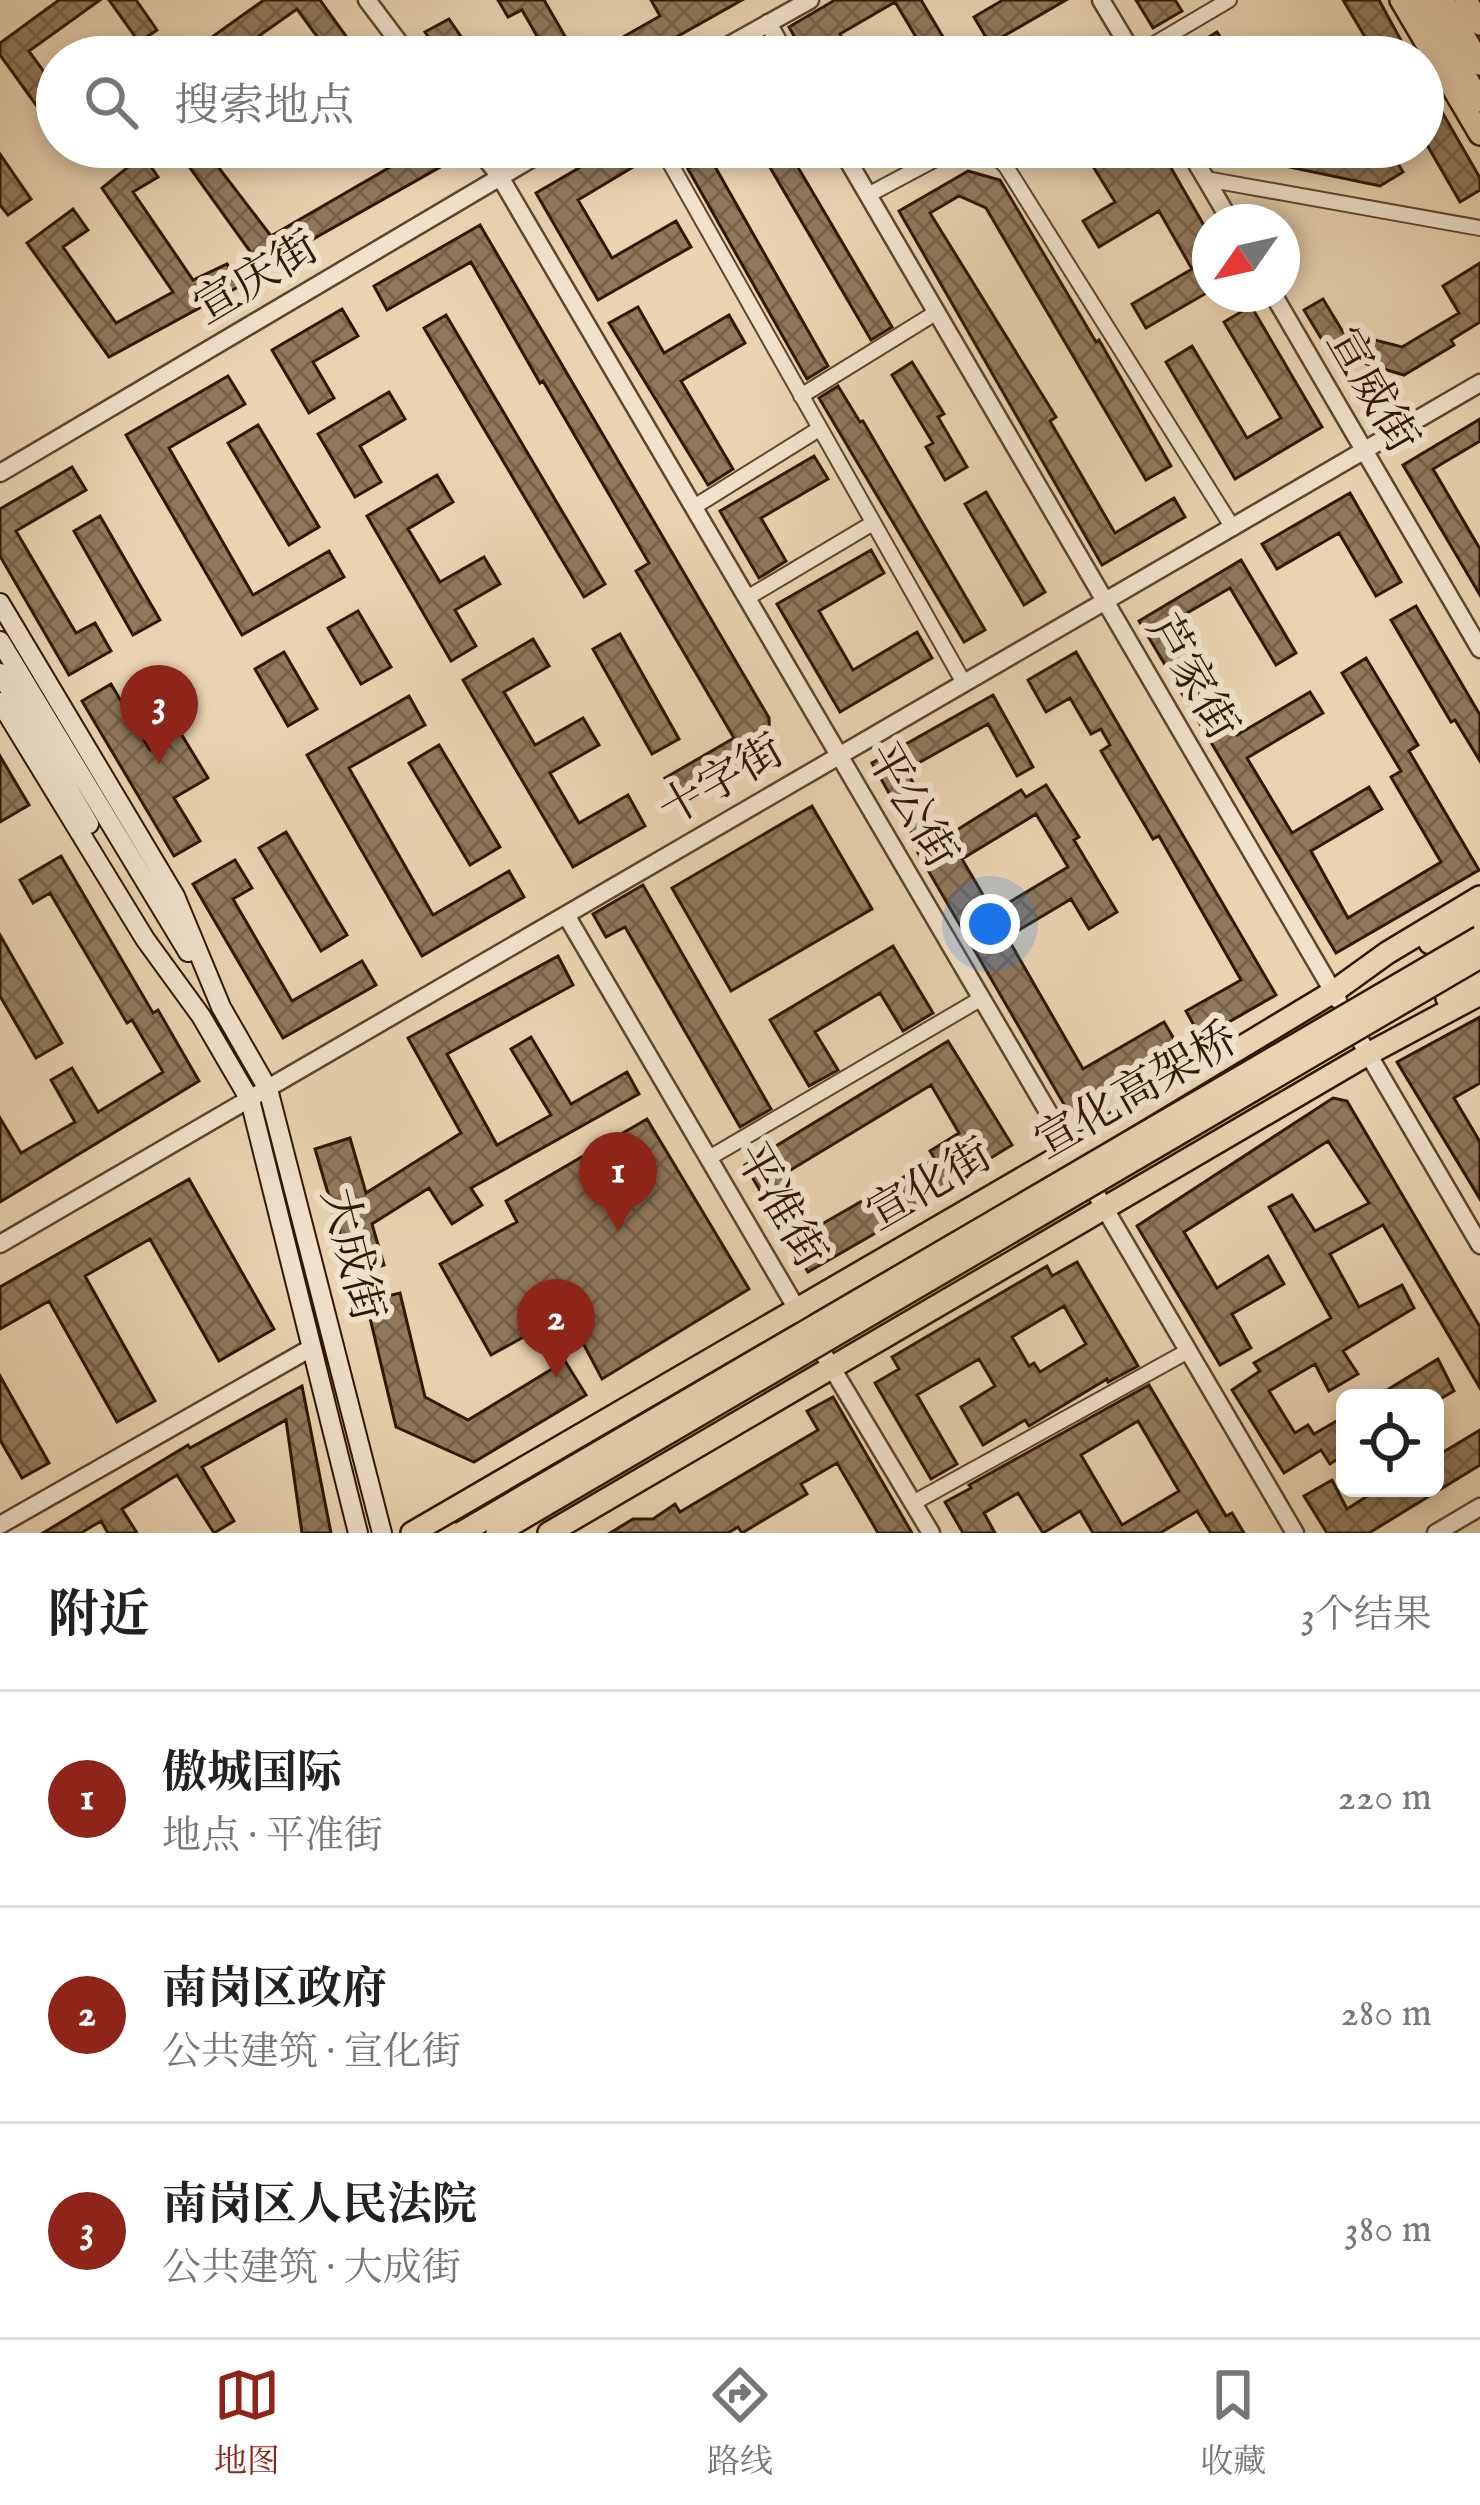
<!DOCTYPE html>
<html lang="zh">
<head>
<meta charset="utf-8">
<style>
  body { margin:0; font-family:"IM FELL English","Noto Serif SC",serif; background:#f2f2f2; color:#222 }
  .controls { position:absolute; right:36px; bottom:36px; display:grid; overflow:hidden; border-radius:18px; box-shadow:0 6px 18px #0003 }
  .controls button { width:108px; height:108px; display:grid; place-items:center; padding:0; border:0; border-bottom:3px solid #e0e0e0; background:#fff; color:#222; font:60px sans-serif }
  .compass { position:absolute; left:1192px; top:204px; width:108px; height:108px; border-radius:50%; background:#fff; box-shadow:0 6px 18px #0003; rotate:236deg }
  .you { position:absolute; left:990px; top:924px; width:42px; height:42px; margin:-30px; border:9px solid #fff; border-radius:50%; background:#1a73e8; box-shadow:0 0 0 18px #1a73e833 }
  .badge { display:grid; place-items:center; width:78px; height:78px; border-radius:50%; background:#8f2418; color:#fff; font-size:39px; font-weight:700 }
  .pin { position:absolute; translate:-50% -99px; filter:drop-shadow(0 3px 6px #0008) }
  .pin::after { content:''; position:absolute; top:63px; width:42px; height:36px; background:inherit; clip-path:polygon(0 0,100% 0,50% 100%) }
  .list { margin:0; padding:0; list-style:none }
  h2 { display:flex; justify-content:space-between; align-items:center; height:156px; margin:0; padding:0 48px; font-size:51px }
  h2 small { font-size:39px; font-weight:400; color:#767676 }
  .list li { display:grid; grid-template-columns:78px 1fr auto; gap:36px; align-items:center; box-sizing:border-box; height:216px; padding:0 48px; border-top:3px solid #e0e0e0 }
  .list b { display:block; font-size:45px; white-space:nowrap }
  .list p { margin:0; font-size:39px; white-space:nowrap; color:#767676 }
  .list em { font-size:39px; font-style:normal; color:#767676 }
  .icon { flex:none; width:66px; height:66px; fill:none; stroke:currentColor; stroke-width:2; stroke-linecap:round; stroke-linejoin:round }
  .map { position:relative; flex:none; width:1480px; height:1533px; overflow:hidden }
  .search { position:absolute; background:#fff; box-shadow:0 6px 18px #0003; left:36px; right:36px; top:36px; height:132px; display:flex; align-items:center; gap:30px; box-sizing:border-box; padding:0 42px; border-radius:66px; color:#767676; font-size:45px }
  .sheet { height:804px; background:#fff }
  nav { display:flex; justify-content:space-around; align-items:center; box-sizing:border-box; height:168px; border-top:3px solid #e0e0e0; background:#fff; font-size:33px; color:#767676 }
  nav a { display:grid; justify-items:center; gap:6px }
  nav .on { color:#8f2418 }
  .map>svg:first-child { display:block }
  .building { fill:url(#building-cross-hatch); stroke:#301700; stroke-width:3; fill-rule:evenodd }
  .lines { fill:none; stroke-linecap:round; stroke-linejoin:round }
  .minor-casing { stroke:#5e462c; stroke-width:18 }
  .tertiary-casing { stroke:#5e462c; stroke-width:21 }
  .secondary-casing { stroke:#301700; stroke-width:22 }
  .primary-casing { stroke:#301700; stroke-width:26 }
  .trunk-casing { stroke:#301700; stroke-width:26 }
  .minor { stroke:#f1e2cc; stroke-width:14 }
  .tertiary { stroke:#f1e2cc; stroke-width:16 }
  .secondary { stroke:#f1e2cc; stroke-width:18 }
  .primary { stroke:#ead3b1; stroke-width:21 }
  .trunk { stroke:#ead3b1; stroke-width:21 }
  .trunk-bridge-casing { stroke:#301700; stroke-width:26; stroke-linecap:butt }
  .trunk-bridge { stroke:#ead3b1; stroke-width:21 }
  .labels { text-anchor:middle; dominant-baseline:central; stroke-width:12; stroke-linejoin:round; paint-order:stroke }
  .street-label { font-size:45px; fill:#301700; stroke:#f1e2cc }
</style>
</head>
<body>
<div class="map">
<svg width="1480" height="1533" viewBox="0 0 1480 1533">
  <defs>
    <pattern id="building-cross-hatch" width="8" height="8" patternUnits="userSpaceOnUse" patternTransform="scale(3)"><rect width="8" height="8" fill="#91795c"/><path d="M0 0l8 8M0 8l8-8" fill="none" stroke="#77624a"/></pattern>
  </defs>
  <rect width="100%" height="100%" fill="#ead3b1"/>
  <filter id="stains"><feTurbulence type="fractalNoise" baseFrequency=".00167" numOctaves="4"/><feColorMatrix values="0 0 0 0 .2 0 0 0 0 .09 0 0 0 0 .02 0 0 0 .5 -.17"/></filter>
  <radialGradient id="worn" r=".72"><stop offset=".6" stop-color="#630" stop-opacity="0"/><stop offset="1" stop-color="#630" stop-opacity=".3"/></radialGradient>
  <!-- building -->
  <path class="building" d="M59,0H100L29,51L57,90V134L0,55V43Z
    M109,0H136L157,30L139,42Z
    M264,0H320L361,57H332L297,9L229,57H184Z
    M498,0H544L577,57H549L522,10L508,17Z
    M651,0H742L641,57H616L609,45L660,16Z
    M835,0H921L955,57H928L895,2L840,34L853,57H806L789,27Z
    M1003,0H1066L990,44L974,17Z
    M1136,0H1175L1182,11L1153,28Z
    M1343,0H1379L1410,57H1377Z
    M449,19L475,57H442L425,32Z
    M1217,32L1226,46L1207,57H1176Z
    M1423,79L1480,178V190L1460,202L1423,138Z
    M175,147H203L271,236L404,159L396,147H427L442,166L262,268Z
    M615,147H635L643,161L578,200L612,258L676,221L691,247L598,300L536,193Z
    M758,147H786L892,327L871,340Z
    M1081,147H1159L1210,236V291L1146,328L1132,304L1192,269L1159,211L1099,247L1083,221L1115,202Z
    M1217,147H1381L1389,149L1403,172L1380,186L1217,152Z
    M0,154L31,199L8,215L0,205Z
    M143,155L158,177L133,192L193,280L227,264L240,286L109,357L27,243L73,209L88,230L63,247L116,323L173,292L102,188Z
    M709,156L828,366L807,379L688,169Z
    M968,171L1000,180L1096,342L1099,340L1171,466L1146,480L986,208L959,196L930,213L1056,417L1050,421L1115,533L1174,498L1185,517L1102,565L899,211Z
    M480,225L769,718L770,751L681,804L665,778L734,738L636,571L649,563L543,381L540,383L471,262L387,310L374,286Z
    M1480,263V322L1451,340L1454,345L1404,375L1330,353L1304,310L1323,299L1343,332L1402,347L1459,313L1443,286Z
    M1251,306L1322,427L1235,479L1166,362L1192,346L1247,438L1281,418L1224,322Z
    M638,307L664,353L729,315L745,343L681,381L733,469L708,485L609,323Z
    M342,309L358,336L313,362L334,398L309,413L272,350Z
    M446,315L605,584L584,597L424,328Z
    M912,362L944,414L938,417L967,467L945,480L926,447L933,443L892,375Z
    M228,376L245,404L169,448L253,595L329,551L344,577L242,635L126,435Z
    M838,386L860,422L863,421L985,630L964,642L819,398Z
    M389,392L405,419L360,446L381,482L355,497L318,434Z
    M1480,419V441L1433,469L1480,549V595L1403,465Z
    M258,425L319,527L289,545L228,443Z
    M814,456L828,479L761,518L786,561L759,578L720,511Z
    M72,467L86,490L16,531L76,633L95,623L111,651L69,675L0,556V509Z
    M437,475L453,502L408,529L440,582L484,557L500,584L455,610L476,646L451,661L367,516Z
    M986,492L1045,592L1024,605L965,504Z
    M1350,493L1401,582L1376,596L1339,533L1277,569L1262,544Z
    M100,516L160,620L133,635L74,531Z
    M871,550L884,573L819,611L853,670L917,632L932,658L840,712L777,604Z
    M1241,560L1296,653L1276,665L1230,588L1170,623L1237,735L1310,692L1323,713L1247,758L1292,833L1369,787L1382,809L1311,851L1348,918L1441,862L1391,777L1401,771L1342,673L1366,658L1418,745L1409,751L1479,870L1336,953L1139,621Z
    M1416,606L1480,715V761L1455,720L1451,722L1391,620Z
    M358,611L391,667L361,684L328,628Z
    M620,634L679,739L652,754L593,649Z
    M533,639L549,666L504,692L535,745L583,718L599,745L550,773L579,823L628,795L645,826L573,867L463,680Z
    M284,652L317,709L288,726L255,669Z
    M1076,652L1276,995L1201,1038L1186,1011L1241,980L1159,836L1153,839L1101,751L1110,745L1101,729L1091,734L1070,698L1046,712L1028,680Z
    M111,684L150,750L180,732L208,778L174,798L200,841L174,856L82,701Z
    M993,695L1033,767L1017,776L988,724L906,770L944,838L1021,790L1026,797L1046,785L1079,837L1074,840L1117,912L1089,929L1071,899L1007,937L1083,1069L1164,1022L1180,1049L1069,1113L918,853L922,851L872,763ZM1036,814L1068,867L993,912L962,859Z
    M409,696L425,725L349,768L433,915L509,871L524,897L422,956L307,755Z
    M439,745L500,847L470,865L409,763Z
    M0,756L29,805L0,822Z
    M812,806L872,909L731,991L672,888Z
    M286,832L347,935L321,951L259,848Z
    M61,856L153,1013L158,1010L199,1081L0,1202V1118L21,1153L75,1122L51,1080L72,1068L98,1112L163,1072L132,1020L127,1023L50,893L33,903L20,880Z
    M235,860L252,888L233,899L292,1001L362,961L376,985L283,1038L193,884Z
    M643,885L771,1109L740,1127L625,927L606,937L593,914Z
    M0,935L62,1043L36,1058L0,996Z
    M893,946L933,1013L903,1031L880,993L815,1032L838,1070L809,1086L770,1020Z
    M558,956L573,985L447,1054L497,1145L551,1115L511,1049L531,1037L571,1104L627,1072L639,1094L471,1188L482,1205L452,1224L429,1188L372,1224L384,1265L352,1275L315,1149L350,1138L366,1193L461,1133L408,1038Z
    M1480,1017V1083L1454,1098L1480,1142V1199L1397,1062Z
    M948,1041L1012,1145L935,1192L938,1197L808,1272L745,1165ZM931,1085L959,1133L930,1151L935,1159L815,1228L784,1174Z
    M1333,1098L1347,1101L1480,1327V1388L1383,1225L1330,1254L1359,1307L1402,1285L1414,1308L1343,1351L1358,1374L1329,1391L1315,1364L1269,1391L1295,1433L1308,1425L1314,1434L1345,1416V1454L1330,1464L1321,1450L1284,1473L1232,1390L1260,1371L1254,1363L1331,1318L1269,1207L1292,1195L1315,1231L1369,1203L1328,1141L1184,1232L1217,1288L1268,1256L1284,1284L1232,1314L1251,1348L1220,1365L1137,1226Z
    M647,1119L749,1289L602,1379L567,1313L491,1355L440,1264L517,1222L506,1201Z
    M189,1179L274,1329L219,1361L150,1239L85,1276L155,1401L117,1422L49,1301L0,1329V1287Z
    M1077,1262L1138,1366L1108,1382L1107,1379L1029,1426L1025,1420L983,1445L961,1407L995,1386L979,1359L917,1395L957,1464L931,1479L875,1383L899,1369L892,1357L1047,1266L1052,1276ZM1064,1306L1086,1344L1040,1372L1034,1363L1029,1366L1012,1337Z
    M400,1293L425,1397L468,1420L565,1361L586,1395L474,1462L396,1427L366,1301Z
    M1438,1359L1454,1391L1435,1402V1398H1374Z
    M0,1376L49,1463L22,1478L0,1440Z
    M1149,1385L1226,1516L1232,1513L1244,1533H1211L1197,1511L1160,1533H1093L1080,1511L1043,1533L1018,1493L984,1513L995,1533H963L945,1502L971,1488L969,1485ZM1138,1421L1179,1491L1122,1525L1081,1455Z
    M302,1386L331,1533H302L286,1420L202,1467L234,1521L214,1533L177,1475L122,1509L137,1533H108L101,1521L81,1533H43L188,1445L190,1448Z
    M833,1397L912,1533H878L837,1463L801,1484L807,1494L742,1533L738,1527L728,1533H610L633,1519H653L675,1504L680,1512L818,1430L807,1411Z
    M1480,1430V1465L1369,1533H1327L1304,1496L1332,1480L1347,1509L1380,1488H1435V1457Z"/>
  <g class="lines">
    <!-- minor casing -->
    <g class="minor-casing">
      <path id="minor" d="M1134,56L1229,0
        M661,147L964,683
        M975,147L986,148L1005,165L1233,528
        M1206,179L1480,228
        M868,195L958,147
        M801,396L937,312
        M694,507L819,429
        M747,598L873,523
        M709,1158L982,998
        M913,1503L1188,1351"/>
    </g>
    <!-- tertiary casing -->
    <g class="tertiary-casing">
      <path id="tertiary" d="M367,0L410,57
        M1101,0L1135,57
        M768,23L787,57
        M708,57L810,0
        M477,147L500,177L1295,1533
        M840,147L1338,1000
        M1187,147L1231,222
        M1273,294L1480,649
        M0,473L551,147
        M566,915L801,1316
        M1350,1023L1480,1245
        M0,1244L1480,383
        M814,1338L931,1533
        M0,1525L311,1348
        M1436,1533L1480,1507"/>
    </g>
    <!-- secondary casing -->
    <g class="secondary-casing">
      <path id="secondary" d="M0,603L175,896L221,1007L268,1089L382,1533
        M0,641L188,952
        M0,673L89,824
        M0,702L145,939L201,1016L250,1100L358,1533"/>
    </g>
    <!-- primary casing -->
    <g class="primary-casing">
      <path id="primary" d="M1401,0L1480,134
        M1466,0L1480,24"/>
    </g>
    <!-- trunk casing -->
    <g class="trunk-casing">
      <path id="trunk" d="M1420,0L1480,101
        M1443,0L1480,64
        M1430,943L1480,915
        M1447,998L1480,977
        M412,1533L1071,1150L1333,992L1387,953L1480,897
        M549,1533L1368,1054L1480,994"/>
    </g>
    <!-- minor -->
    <use href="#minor" class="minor"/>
    <!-- tertiary -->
    <use href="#tertiary" class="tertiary"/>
    <!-- secondary -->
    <use href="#secondary" class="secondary"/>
    <!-- primary -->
    <use href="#primary" class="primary"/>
    <!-- trunk -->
    <use href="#trunk" class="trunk"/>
    <!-- trunk-bridge casing -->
    <g class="trunk-bridge-casing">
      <path id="trunk-bridge" d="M461,1533L1480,937
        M497,1533L1480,957"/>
    </g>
    <!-- trunk-bridge -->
    <use href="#trunk-bridge" class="trunk-bridge"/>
  </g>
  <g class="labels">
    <!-- street labels -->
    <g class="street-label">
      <text transform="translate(257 279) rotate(-31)">宣庆街</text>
      <text transform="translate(1371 391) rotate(60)">宣威街</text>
      <text transform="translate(1191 678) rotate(60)">芦家街</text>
      <text transform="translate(722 782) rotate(-30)">十字街</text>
      <text transform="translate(910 806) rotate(60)">平公街</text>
      <text transform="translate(1137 1092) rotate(-30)">宣化高架桥</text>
      <text transform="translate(930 1186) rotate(-30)">宣化街</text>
      <text transform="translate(779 1206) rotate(60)">平准街</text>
      <text transform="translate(351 1255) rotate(76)">大成街</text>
    </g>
  </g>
  <rect width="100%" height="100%" filter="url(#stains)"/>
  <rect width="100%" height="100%" fill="url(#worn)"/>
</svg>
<div class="controls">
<button><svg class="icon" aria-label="locate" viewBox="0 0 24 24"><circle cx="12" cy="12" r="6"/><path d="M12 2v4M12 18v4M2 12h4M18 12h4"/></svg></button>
</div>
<svg class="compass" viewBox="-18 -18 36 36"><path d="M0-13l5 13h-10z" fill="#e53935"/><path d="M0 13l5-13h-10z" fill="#767676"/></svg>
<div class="you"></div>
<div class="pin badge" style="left:618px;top:1231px">1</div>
<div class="pin badge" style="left:556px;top:1378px">2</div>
<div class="pin badge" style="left:159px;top:764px">3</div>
<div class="search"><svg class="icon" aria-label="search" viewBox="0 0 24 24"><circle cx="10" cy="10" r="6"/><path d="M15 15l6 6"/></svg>搜索地点</div>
</div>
<section class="sheet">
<h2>附近<small>3个结果</small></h2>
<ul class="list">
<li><span class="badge">1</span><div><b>傲城国际</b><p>地点 · 平准街</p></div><em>220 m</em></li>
<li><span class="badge">2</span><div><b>南岗区政府</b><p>公共建筑 · 宣化街</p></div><em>280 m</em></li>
<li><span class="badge">3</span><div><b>南岗区人民法院</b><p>公共建筑 · 大成街</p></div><em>380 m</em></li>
</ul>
</section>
<nav>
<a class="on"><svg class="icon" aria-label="map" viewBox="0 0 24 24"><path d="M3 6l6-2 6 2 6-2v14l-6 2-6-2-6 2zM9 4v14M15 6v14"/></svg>地图</a>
<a><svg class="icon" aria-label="directions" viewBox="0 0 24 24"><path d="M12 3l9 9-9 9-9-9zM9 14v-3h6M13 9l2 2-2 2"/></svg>路线</a>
<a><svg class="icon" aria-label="saved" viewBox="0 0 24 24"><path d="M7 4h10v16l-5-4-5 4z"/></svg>收藏</a>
</nav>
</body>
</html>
